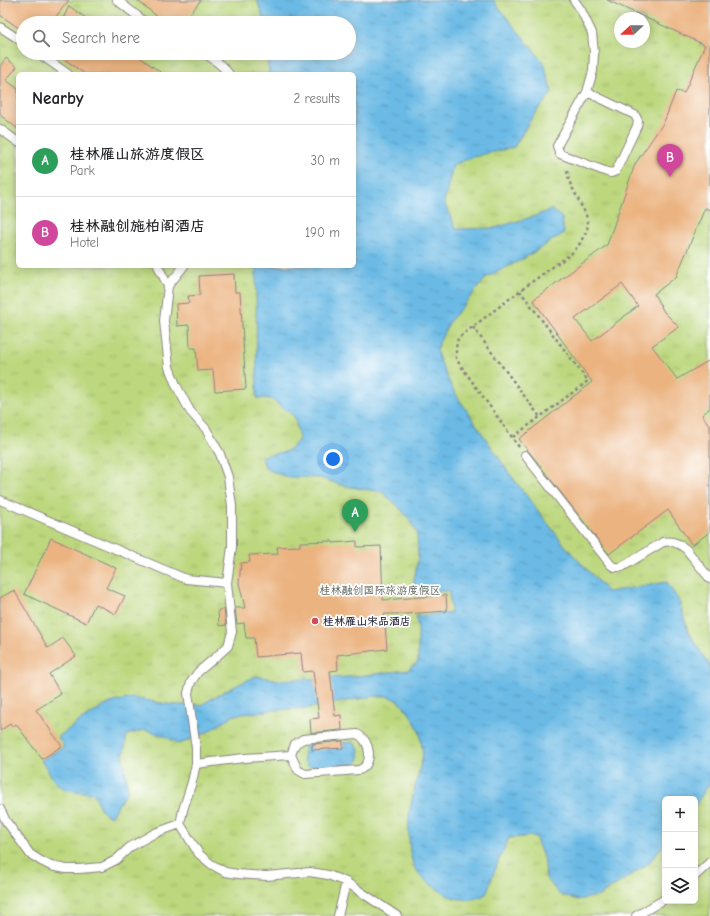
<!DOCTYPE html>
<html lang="en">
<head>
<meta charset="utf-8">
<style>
  body { margin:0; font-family:"Comic Neue","LXGW WenKai TC",sans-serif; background:#f2f2f2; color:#202124 }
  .controls { position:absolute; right:12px; bottom:12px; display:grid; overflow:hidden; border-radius:6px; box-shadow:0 2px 10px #0003 }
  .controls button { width:36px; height:36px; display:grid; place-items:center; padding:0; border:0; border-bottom:1px solid #e0e0e0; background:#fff; color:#202124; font:20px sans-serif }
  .compass { position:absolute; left:614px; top:12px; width:36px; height:36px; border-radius:50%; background:#fff; box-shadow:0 2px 10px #0003; rotate:248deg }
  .you { position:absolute; left:333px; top:459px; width:14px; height:14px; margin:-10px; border:3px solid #fff; border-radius:50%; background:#1a73e8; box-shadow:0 0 0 6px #1a73e833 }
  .badge { display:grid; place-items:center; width:26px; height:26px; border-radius:50%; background:#7c3aed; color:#fff; font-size:13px; font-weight:700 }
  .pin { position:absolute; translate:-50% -33px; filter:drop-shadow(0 1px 2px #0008) }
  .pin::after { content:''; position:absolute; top:21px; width:14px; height:12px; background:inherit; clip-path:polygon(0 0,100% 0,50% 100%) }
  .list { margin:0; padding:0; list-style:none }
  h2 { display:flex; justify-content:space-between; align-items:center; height:52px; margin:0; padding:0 16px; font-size:17px }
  h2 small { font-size:13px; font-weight:400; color:#757577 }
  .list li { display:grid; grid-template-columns:26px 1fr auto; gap:12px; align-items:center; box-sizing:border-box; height:72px; padding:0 16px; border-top:1px solid #e0e0e0 }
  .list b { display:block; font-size:15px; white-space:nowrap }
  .list p { margin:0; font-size:13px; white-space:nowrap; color:#757577 }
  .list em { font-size:13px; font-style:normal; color:#757577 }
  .icon { flex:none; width:22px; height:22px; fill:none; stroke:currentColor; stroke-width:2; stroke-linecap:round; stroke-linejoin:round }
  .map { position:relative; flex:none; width:710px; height:916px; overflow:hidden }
  .search { position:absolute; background:#fff; box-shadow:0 2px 10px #0003; left:16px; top:16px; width:340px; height:44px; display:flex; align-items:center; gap:10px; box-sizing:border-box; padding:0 14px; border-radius:22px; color:#757577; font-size:15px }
  .panel { position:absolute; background:#fff; box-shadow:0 2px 10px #0003; left:16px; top:72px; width:340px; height:196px; border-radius:6px }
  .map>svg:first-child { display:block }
  .park { fill:url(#park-tufts); stroke:#6f7c5c; fill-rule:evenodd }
  .water { fill:url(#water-ripples); stroke:#466e90 }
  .building { fill:#ebb380; fill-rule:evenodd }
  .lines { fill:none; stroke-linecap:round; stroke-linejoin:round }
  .lane-casing { stroke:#8b8484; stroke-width:10 }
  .path { stroke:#8b8484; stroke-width:2.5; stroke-dasharray:3 3; stroke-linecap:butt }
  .lane { stroke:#fff; stroke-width:8 }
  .poi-dot { fill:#d1495b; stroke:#fff; stroke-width:1.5 }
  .labels { text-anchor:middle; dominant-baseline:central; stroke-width:3.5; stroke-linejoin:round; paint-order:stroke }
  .park-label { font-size:11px; fill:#50584f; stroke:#fff }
  .poi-label { font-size:11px; font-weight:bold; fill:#22223b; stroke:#fff; text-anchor:start }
</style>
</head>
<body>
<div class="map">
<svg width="710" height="916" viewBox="0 0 710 916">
  <defs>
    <pattern id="park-tufts" width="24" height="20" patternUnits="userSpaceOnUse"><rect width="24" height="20" fill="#bcd77d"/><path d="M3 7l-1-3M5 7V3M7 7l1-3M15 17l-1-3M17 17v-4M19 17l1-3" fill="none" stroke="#a1b86d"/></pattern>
    <pattern id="water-ripples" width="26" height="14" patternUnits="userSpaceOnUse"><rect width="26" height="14" fill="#6abae5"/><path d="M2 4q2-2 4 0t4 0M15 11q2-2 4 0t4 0" fill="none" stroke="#5797bb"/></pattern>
  </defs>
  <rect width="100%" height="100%" fill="#fff"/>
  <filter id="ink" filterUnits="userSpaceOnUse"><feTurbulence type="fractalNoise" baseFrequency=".025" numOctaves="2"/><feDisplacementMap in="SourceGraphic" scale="8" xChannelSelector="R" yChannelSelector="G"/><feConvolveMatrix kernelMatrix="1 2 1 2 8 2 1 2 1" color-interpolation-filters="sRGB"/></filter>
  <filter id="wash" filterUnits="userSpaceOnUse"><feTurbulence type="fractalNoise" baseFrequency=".012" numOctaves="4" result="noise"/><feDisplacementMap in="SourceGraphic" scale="16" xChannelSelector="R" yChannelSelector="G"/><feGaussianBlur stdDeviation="0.9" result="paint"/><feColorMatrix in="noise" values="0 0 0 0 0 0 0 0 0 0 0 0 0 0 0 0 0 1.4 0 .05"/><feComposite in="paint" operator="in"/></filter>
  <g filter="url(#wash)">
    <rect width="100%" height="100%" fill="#f4e6cd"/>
    <!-- park -->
    <path class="park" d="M0,0H710V916H0ZM620,18H644V42H620ZM23,23H349V53H23ZM18,74H354V266H18ZM665,799H695V901H665Z"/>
    <!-- water -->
    <path class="water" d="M257,0H494L495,3L544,63L552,93L533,116L514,147L473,157L453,165L444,202L456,229L495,228L535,216L552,209L562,218L564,233L523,259L487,277L450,321L439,343L437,351L439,358L443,368L453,390L509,473L566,547L608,592L667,582L679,601L688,631L710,667V782L695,806V799H665V843L648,864L599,896L578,900L560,895L546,878L545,863L535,836L509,838L498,862L486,894C472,902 455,901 442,892C433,886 421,878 415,868C412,863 411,857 410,851C409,839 408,826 409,814C413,794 418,775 423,755L420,734L417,726L412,717L406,709L399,701L387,696H375L308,708L274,710L234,715L206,733L179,744L165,736L145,730L127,735L123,758L128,790L110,817L101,810L94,793L66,790L55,782L41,760L64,747L58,737L81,720L110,703L132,698L173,705H201L225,691L256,676L280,680L349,677L408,670L418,662V629L416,616L451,613L449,591L412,592L418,557L417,533L410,520L398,506L382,492L345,486L320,478L288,477L266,469L261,456L285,452L293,447L299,439L295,417L271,399L257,398L256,269L253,266H354V74H269L267,53H349V23H265Z
      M353,742C359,747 361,753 358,761L354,764L310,767C302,763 302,753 306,746L310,745Z"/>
    <g id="blocks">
      <!-- building -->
      <path class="building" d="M0,0H69L51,23H23V31L0,15Z
        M137,0H201L183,23H165Z
        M607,0H710V210L705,208L676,277L654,294L664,312L679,327L652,346L677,379L710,360V408L702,415L710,426V532L692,545L668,510L609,554L519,439L592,382L533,300L607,245L635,164L664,122L676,91L684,93L705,45ZM622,284L638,306L592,341L575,319Z
        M69,6L93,23H61Z
        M56,53H134L163,74H85Z
        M6,58L17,67L6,80L18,89V129L0,115V66Z
        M234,274L235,292H240L246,389L215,391L213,370L198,371L196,348H190L189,325L177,326L176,304L189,303L188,296L200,295L199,276Z
        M51,538L116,568L106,588L125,596L116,614L95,604L86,623L24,594Z
        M332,541L333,543L357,541V547L381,546L383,600L446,595L447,611L406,614H384L387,649L337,655L338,670L330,671L335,716L341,715L342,730L311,733L310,719L319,718L313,671L303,672L301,653L256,657L254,638H246L244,623L237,624L235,608H245L239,583L241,563L250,562L249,555L278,554L277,547L300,546V542Z
        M14,590L48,648L63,638L76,656L49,674L61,694L36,710L62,746L42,759L16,724L12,727L10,724L0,731V598Z
        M224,609L226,625L219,626L218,610Z
        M343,741V748L312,750V744Z"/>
    </g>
  </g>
  <g filter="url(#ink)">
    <use href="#blocks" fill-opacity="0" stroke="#8b8484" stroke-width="1"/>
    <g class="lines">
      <!-- lane casing -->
      <g class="lane-casing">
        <path id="lane" d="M117,0L146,23
          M574,0L581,10L592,33L594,53L593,71L587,92L557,146L560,154L607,172L611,173L616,171L637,126L638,121L635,115L587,92
          M0,27L23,42
          M38,53L68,74
          M204,53C214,59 222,65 229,74
          M0,129L18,142
          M158,266L168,286
          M184,266L168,286L164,321L169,367L176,385L190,411L206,429L220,454L228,477L232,506V547L227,583
          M525,455L611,565L614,567H622L663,542C672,540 679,543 686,549L710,579
          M0,500L186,579L227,583L232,632L228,646L217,656L198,672L191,682L188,693L196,748V764L192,782L183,810L180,824L199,854L211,864L225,872L238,874L266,876L310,872L328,875L346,882L397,916
          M196,764L244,758L291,755L298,770L305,774L359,770C374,765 371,740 357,734L303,739L295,744L291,755
          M0,809L6,821L30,854L41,861L51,866L66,869H79L102,867L116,860L130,847L155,833L180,824
          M695,876L710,862
          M338,916L346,882
          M636,916L665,899"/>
      </g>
      <!-- path -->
      <path class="path" d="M473,327L540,417
        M513,437L588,381L520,291
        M519,447L456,359V348L458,338L529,284L571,254L579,245L587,230L588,223L586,215L569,181L567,171L569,169"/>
      <!-- lane -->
      <use href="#lane" class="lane"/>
    </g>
  </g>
  <!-- markers -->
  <circle class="poi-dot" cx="315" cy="621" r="4"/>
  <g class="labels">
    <!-- park labels -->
    <g class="park-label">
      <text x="380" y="590">桂林融创国际旅游度假区</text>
    </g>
    <!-- poi labels -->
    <g class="poi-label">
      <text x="323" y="621">桂林雁山宋品酒店</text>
    </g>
  </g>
</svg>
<div class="controls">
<button>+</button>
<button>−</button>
<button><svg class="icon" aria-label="layers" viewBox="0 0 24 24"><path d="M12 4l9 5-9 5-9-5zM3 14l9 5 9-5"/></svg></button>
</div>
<svg class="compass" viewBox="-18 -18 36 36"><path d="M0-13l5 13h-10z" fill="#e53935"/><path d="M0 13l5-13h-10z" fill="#757577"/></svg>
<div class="you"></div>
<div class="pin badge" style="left:355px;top:532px;background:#2e9e5b">A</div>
<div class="pin badge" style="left:670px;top:177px;background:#d1479c">B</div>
<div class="search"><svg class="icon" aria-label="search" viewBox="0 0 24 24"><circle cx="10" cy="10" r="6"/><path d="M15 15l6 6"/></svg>Search here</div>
<section class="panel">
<h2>Nearby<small>2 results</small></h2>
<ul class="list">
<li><span class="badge" style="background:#2e9e5b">A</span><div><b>桂林雁山旅游度假区</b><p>Park</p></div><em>30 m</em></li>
<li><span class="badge" style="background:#d1479c">B</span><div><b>桂林融创施柏阁酒店</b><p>Hotel</p></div><em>190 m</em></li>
</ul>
</section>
</div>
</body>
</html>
